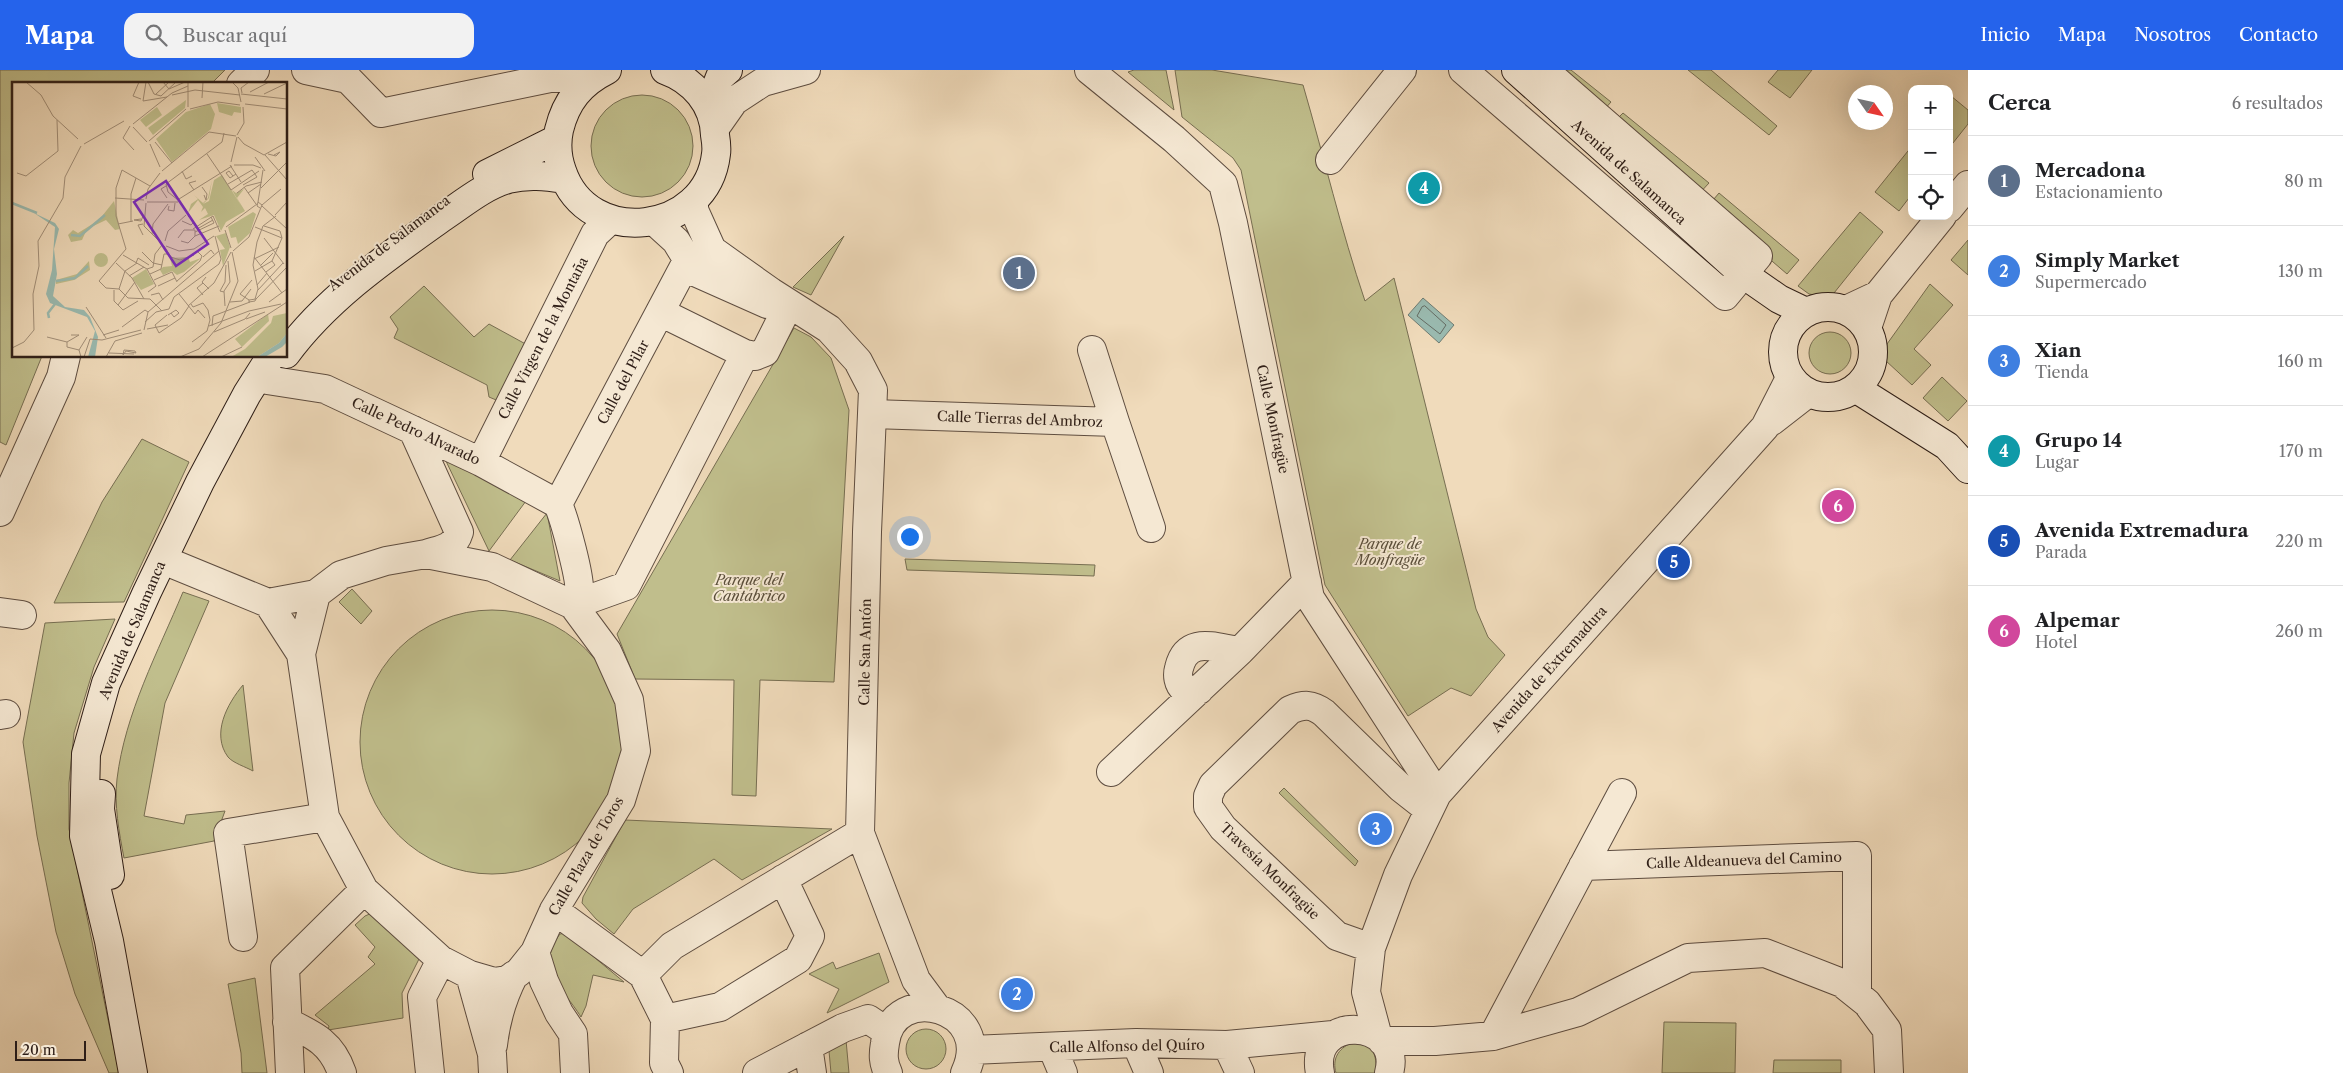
<!DOCTYPE html>
<html lang="es">
<head>
<meta charset="utf-8">
<style>
  body { margin:0; font-family:"Libre Caslon Text",serif; background:#f2f2f2; color:#202124 }
  .controls { position:absolute; right:15px; top:15px; display:grid; overflow:hidden; border-radius:10px; box-shadow:0 5px 20px #0002 }
  .controls button { width:45px; height:45px; display:grid; place-items:center; padding:0; border:0; border-bottom:1px solid #e0e0e0; background:#fff; color:#202124; font:25px sans-serif }
  .compass { position:absolute; left:1848px; top:15px; width:45px; height:45px; border-radius:50%; background:#fff; box-shadow:0 5px 20px #0002; rotate:124deg }
  .scale { position:absolute; left:15px; bottom:12px; width:71px; box-sizing:border-box; padding-left:5px; border:2px solid #2e1e17; border-top:0; font-size:14px; line-height:18px; white-space:nowrap; color:#2e1e17; -webkit-text-stroke:4px #f5e8d3; paint-order:stroke }
  .you { position:absolute; left:909px; top:466px; width:18px; height:18px; margin:-12px; border:4px solid #fff; border-radius:50%; background:#1a73e8; box-shadow:0 0 0 8px #1a73e833 }
  .badge { display:grid; place-items:center; width:32px; height:32px; border-radius:50%; background:#2563eb; color:#fff; font-size:16px; font-weight:700 }
  .pin { position:absolute; translate:-50% -50%; border:2px solid #fff; box-shadow:0 1px 5px #0006 }
  .list { margin:0; padding:0; list-style:none }
  h2 { display:flex; justify-content:space-between; align-items:center; height:65px; margin:0; padding:0 20px; font-size:21px }
  h2 small { font-size:16px; font-weight:400; color:#757577 }
  .list li { display:grid; grid-template-columns:32px 1fr auto; gap:15px; align-items:center; box-sizing:border-box; height:90px; padding:0 20px; border-top:1px solid #e0e0e0 }
  .list b { display:block; font-size:19px; white-space:nowrap }
  .list p { margin:0; font-size:16px; white-space:nowrap; color:#757577 }
  .list em { font-size:16px; font-style:normal; color:#757577 }
  .icon { flex:none; width:28px; height:28px; fill:none; stroke:currentColor; stroke-width:2; stroke-linecap:round; stroke-linejoin:round }
  .map { position:relative; flex:none; width:1968px; height:1003px; overflow:hidden }
  header { display:flex; align-items:center; gap:30px; box-sizing:border-box; height:70px; padding:0 25px; background:#2563eb; color:#fff }
  header strong { font-size:24px }
  nav { display:flex; gap:28px; margin-inline-start:auto; font-size:18px }
  .search { width:350px; height:45px; background:#f2f2f2; display:flex; align-items:center; gap:12px; box-sizing:border-box; padding:0 18px; border-radius:15px; color:#757577; font-size:19px }
  main { display:flex }
  aside { flex:1; background:#fff }
  .map>svg:first-child { display:block }
  .green { fill:#c0be8c; stroke:#776e52 }
  .water { fill:#9abbb1; stroke:#6f7c73 }
  .lines { fill:none; stroke-linecap:round; stroke-linejoin:round }
  .shore { stroke:#646c64; stroke-width:1 }
  .minor-casing { stroke:#5e4d40; stroke-width:30 }
  .secondary-casing { stroke:#2e1e17; stroke-width:30 }
  .minor { stroke:#f5e8d3; stroke-width:28 }
  .secondary { stroke:#f5e8d3; stroke-width:28 }
  .labels { text-anchor:middle; dominant-baseline:central; stroke-width:4; stroke-linejoin:round; paint-order:stroke }
  .street-label { font-size:14px; fill:#2e1e17; stroke:#f5e8d3 }
  .park-label { font-size:14px; font-style:italic; fill:#5a4e3a; stroke:#f5e8d3 }
  .inset-river { fill:none; stroke:#9abbb1; stroke-width:2.5 }
  .inset-road { fill:none; stroke:#a28f79; stroke-width:1 }
  .view { fill:#7b2cbf; fill-opacity:0.15; stroke:#7b2cbf; stroke-width:2.5 }
  .inset-edge { fill:none; stroke:#2e1e17; stroke-width:2.5 }
</style>
</head>
<body>
<header>
<strong>Mapa</strong>
<div class="search"><svg class="icon" aria-label="search" viewBox="0 0 24 24"><circle cx="10" cy="10" r="6"/><path d="M15 15l6 6"/></svg>Buscar aquí</div>
<nav><a>Inicio</a><a>Mapa</a><a>Nosotros</a><a>Contacto</a></nav>
</header>
<main>
<div class="map">
<svg width="1968" height="1003" viewBox="0 0 1968 1003">
  <rect width="100%" height="100%" fill="#f0dbbb"/>
  <filter id="stains"><feTurbulence type="fractalNoise" baseFrequency=".004" numOctaves="4"/><feColorMatrix values="0 0 0 0 .2 0 0 0 0 .09 0 0 0 0 .02 0 0 0 .5 -.17"/></filter>
  <radialGradient id="worn" r=".72"><stop offset=".6" stop-color="#630" stop-opacity="0"/><stop offset="1" stop-color="#630" stop-opacity=".3"/></radialGradient>
  <!-- green -->
  <path class="green" d="M0,0H225L211,14H14V286H42L6,375L0,372Z
    M1134,0H1166L1174,40L1128,2Z
    M1175,0H1212L1303,15C1324,87 1341,160 1365,231L1394,208L1476,539L1488,567L1505,585L1471,626L1451,618L1408,646L1325,515L1241,100L1233,88L1182,47Z
    M1556,0H1571L1611,32L1603,41Z
    M1688,0H1711L1777,56L1769,65Z
    M1778,0H1812L1790,28L1768,12Z
    M591 76a51 51 0 1 1 102 0a51 51 0 1 1-102 0Z
    M1951,26L1968,40V54L1949,78V29Z
    M1623,43L1709,113L1697,126L1614,52Z
    M1912,76V124L1899,141L1875,122Z
    M1719,123L1799,190L1787,204L1708,136Z
    M1860,142L1883,162L1830,228L1809,224L1798,216Z
    M844,166L811,225L793,217Z
    M1968,170V205L1951,190Z
    M1930,214L1953,235L1914,279L1931,295L1912,315L1885,290L1887,274Z
    M424,216L474,267L489,254L531,277L501,332L489,327L487,315L394,268L398,259L390,247Z
    M794,258L811,267L831,288L849,340L834,612L760,610L756,726L732,725L734,610L635,609L617,564Z
    M1809 283a21 21 0 1 1 42 0a21 21 0 1 1-42 0Z
    M1942,307L1967,331L1948,351L1923,328Z
    M142,369L189,392L124,532L54,533L102,432Z
    M445,389L526,431L489,481Z
    M547,443L560,511L510,490Z
    M905,489L1095,495L1094,506L907,500Z
    M352,519L372,541L361,554L339,532Z
    M183,522L209,531L165,633L144,746L184,754L186,745L225,741L214,771L124,788C119,762 114,735 117,709C125,643 158,582 183,522Z
    M360 672a132 132 0 1 1 264 0a132 132 0 1 1-264 0Z
    M115,549L94,597L74,663L69,713V759L119,1003H109L75,924L56,862L37,766L23,672L45,553Z
    M243,615L253,701C246,697 233,693 228,687C211,664 227,634 243,615Z
    M1284,718L1358,791L1355,796L1279,723Z
    M625,750L832,759L742,810L714,789L633,839L614,864L596,849L582,833L583,827Z
    M372,843L419,889L402,923L403,948L328,960L329,956L315,945L375,894L368,887L375,877L355,855L365,846Z
    M565,863L624,912L593,905L586,936L581,947C563,918 534,898 560,864Z
    M879,883L889,912L827,943L839,919L809,904L833,892L836,899Z
    M255,908L267,1003H242L241,983L228,914Z
    M1664,952L1736,953L1735,1003H1662Z
    M906 979a20 20 0 1 1 40 0a20 20 0 1 1-40 0Z
    M846,970L849,1003H831L829,981Z
    M1351,973C1373,972 1377,984 1376,1003H1336C1332,989 1338,979 1351,973Z
    M1774,990H1841V1003H1773Z"/>
  <!-- water -->
  <path class="water" d="M1423,228L1454,255L1439,273L1408,245Z"/>
  <g class="lines">
    <!-- shore -->
    <path class="shore" d="M1425,236L1446,255L1440,264L1417,246L1422,237Z"/>
    <!-- minor casing -->
    <g class="minor-casing">
      <path id="minor" d="M306,0L348,9L381,43L550,8H591
        M1089,0L1174,69L1223,114L1233,153L1310,528L1437,724
        M1463,0L1725,226L1758,186L1544,0
        M241,14L255,0
        M715,58L734,31L763,12L806,0
        M1330,90L1402,0
        M694,130V140L712,180L771,222L829,259L858,291L873,320L867,462L860,763L916,910L936,937
        M1949,138L1968,115
        M654,151L676,171L695,202L767,234
        M1846,240L1878,225
        M660,242L745,284L755,286L765,282L785,242
        M1867,258L1878,225L1942,146
        M1092,280L1115,352
        M267,310L325,319L481,392L558,434
        M872,344L1115,352L1151,458
        M1772,351L1808,323
        M413,360L459,462C454,479 441,479 426,484
        M481,392L595,164L610,150
        M558,434L687,191
        M558,434C564,448 582,511 579,525C578,528 575,532 573,535
        M0,442L61,307L66,286
        M426,484L492,497L573,535L607,581L629,630L636,681L621,730L554,840L535,882L519,902L507,910L494,912L470,905L441,890L364,820L325,747L301,584L316,524L341,505L386,491Z
        M173,494L268,533L316,524
        M268,533L301,584
        M573,535L626,516L745,284
        M0,542L22,545
        M1199,620L1184,619C1178,614 1177,605 1179,598C1187,565 1215,578 1240,581
        M0,645L6,644
        M1111,702L1240,581L1307,512
        M1583,796L1857,786V925
        M554,840L643,905
        M243,867L228,763L325,747
        M1371,878L1337,866L1223,758L1208,737V726L1213,715L1290,640C1304,634 1312,634 1324,643L1401,718L1429,740
        M535,882L544,911L559,943L573,964L575,1003
        M470,905L492,984L493,1003
        M665,949L720,937L798,889L810,866L783,809
        M287,952C314,965 332,973 342,1003
        M1493,966L1622,723
        M1378,967L1366,922L1371,878L1398,805L1437,724L1765,357L1790,308
        M1382,971H1435L1493,966L1578,942L1688,888L1765,883L1842,913L1867,933L1887,960L1889,1003
        M1136,973L1149,1003
        M493,975C496,949 502,928 514,905
        M1227,975L1240,1003
        M808,976L812,1003
        M1052,977L1063,1003
        M971,980L1136,973L1227,975L1333,965
        M290,1003L285,898L364,820
        M430,1003L422,927L441,890
        M669,1003L664,993L665,949L643,905L672,876L860,763
        M757,1003L843,958L868,949L886,961
        M888,1003C883,992 883,985 885,973C893,910 996,937 965,1003
        M1320,1003C1308,943 1404,948 1389,1003"/>
    </g>
    <!-- secondary casing -->
    <g class="secondary-casing">
      <path id="secondary" d="M607,0C581,13 566,31 559,60C556,74 557,87 562,101C588,179 707,165 716,84C717,78 716,71 715,65C714,34 693,10 665,0
        M1516,0L1743,204L1779,229L1806,242
        M709,35L720,7L728,0
        M487,104L557,69
        M1783 282a45 45 0 1 1 90 0a45 45 0 1 1-90 0Z
        M286,284C327,228 387,187 443,147C464,133 484,116 508,109C528,104 545,106 565,109
        M1855,318L1947,376L1968,399
        M101,724L100,739L110,805
        M133,1003L109,871L84,766L86,684L106,613L147,522L200,412L247,324L271,286"/>
    </g>
    <!-- minor -->
    <use href="#minor" class="minor"/>
    <!-- secondary -->
    <use href="#secondary" class="secondary"/>
  </g>
  <g class="labels">
    <!-- street labels -->
    <g class="street-label">
      <text transform="translate(1629 102) rotate(42)">Avenida de Salamanca</text>
      <text transform="translate(389 173) rotate(-37)">Avenida de Salamanca</text>
      <text transform="translate(543 268) rotate(-63)">Calle Virgen de la Montaña</text>
      <text transform="translate(623 312) rotate(-62)">Calle del Pilar</text>
      <text transform="translate(1020 349) rotate(2)">Calle Tierras del Ambroz</text>
      <text transform="translate(1273 349) rotate(78)">Calle Monfragüe</text>
      <text transform="translate(416 361) rotate(25)">Calle Pedro Alvarado</text>
      <text transform="translate(132 560) rotate(-67)">Avenida de Salamanca</text>
      <text transform="translate(865 582) rotate(-89)">Calle San Antón</text>
      <text transform="translate(1549 599) rotate(-48)">Avenida de Extremadura</text>
      <text transform="translate(586 786) rotate(-60)">Calle Plaza de Toros</text>
      <text transform="translate(1744 790) rotate(-2)">Calle Aldeanueva del Camino</text>
      <text transform="translate(1270 801) rotate(44)">Travesía Monfragüe</text>
      <text transform="translate(1127 976) rotate(-1)">Calle Alfonso del Quíro</text>
    </g>
    <!-- park labels -->
    <g class="park-label">
      <text x="1390" y="474">Parque de<tspan x="1390" dy="16">Monfragüe</tspan></text>
      <text x="749" y="510">Parque del<tspan x="749" dy="16">Cantábrico</tspan></text>
    </g>
  </g>
  <!-- overview -->
  <g transform="translate(12 12)">
    <rect width="275" height="275" fill="#f0dbbb"/>
    <path d="M174,18L173,26L141,53L136,46ZM205,21L229,25V31L222,30L220,34L207,30ZM198,22L203,32L199,47L160,80L144,57L174,30ZM145,25L150,33L134,45L128,38ZM210,93L230,125L220,108L224,111L232,107L225,116L233,129L214,140L209,149L202,133L187,138L196,132L193,126L189,130L191,125L186,118L176,131L179,122L186,117L182,113L191,121L196,116L200,98L197,116L191,122L197,119L202,98ZM102,119L108,147L103,148L94,138L75,147L70,158L59,160L56,153L61,148L66,151L87,138ZM241,130L244,132L238,151L226,162L224,155L219,156L216,145ZM214,151L218,165L211,184L208,168L213,167L204,154ZM82 178a7 7 0 1 1 14 0a7 7 0 1 1-14 0ZM176,175L178,180L189,176L172,190L165,193L160,189L151,193L148,188L151,185L160,184L158,176ZM77,179L78,188L62,198L44,202V198L65,192ZM134,187L142,202L129,208L120,196ZM275,231V251L267,261L245,275H219L233,267L259,241L261,234ZM256,232L257,239L230,265L223,257Z" fill="#c0be8c"/>
    <path d="M22,131L43,141L47,147L42,167L45,192L41,214L53,225L72,228L78,235L86,255L83,275H76L83,249L75,235L38,221L34,212L40,188L43,145ZM275,251V260L270,265L253,275H245L267,261Z" fill="#9abbb1"/>
    <path class="inset-river" d="M0,121L25,131M59,153L68,154L93,133M44,199L63,196L76,184M37,236L36,231L43,222"/>
    <path class="inset-road" d="M14,0L29,13L41,34L66,57M127,0L121,14L129,17M134,0L131,19L155,15M136,0L142,12L149,14L164,0M151,0L157,7L173,0M220,0L226,6L229,20M238,10L257,0M230,11L229,6L237,0M144,12L157,0M229,12L275,17M252,12L275,1M160,13L183,8L228,13M190,16L191,0M233,22L275,27M176,25V0M178,27L206,20L228,23M121,42L160,11L176,4M118,44L111,56L122,68M121,45L135,60M225,53L232,41L231,25M226,55L232,62L252,73L275,60M137,59L174,27M143,60L160,81M72,62L112,39M138,62L148,85M195,72L208,91M256,72L264,74L268,70L262,73M253,73L275,98M243,75L253,89M219,80L225,55M218,83L229,100M222,83H241L249,86M150,89L197,50L224,54M170,89L174,97L180,94M5,91L14,94L46,69L45,38M208,91L219,108L247,89M221,94L217,89L214,91L218,96L224,92M216,102L240,88L245,95L231,103M154,104L149,107L155,116M190,105L195,112L194,118L192,113M232,105L244,122M249,106L275,80M182,108L177,101L184,99M225,111L234,104L250,100M236,111L249,102M103,116L132,118M134,117L136,107L148,91M167,117L220,84M166,118L156,110L154,102L210,60L212,51M135,120H166M246,120L251,88M134,121L132,144L150,162M250,123L269,107M157,124L156,128L162,129L163,121M250,124L275,147M263,133L275,120M129,137L122,138L129,139L131,134M170,139L179,143L182,140L176,134M119,140V112L124,96M106,142L121,139M252,144L268,149M214,145L245,122M243,145L270,156M181,147L201,134L208,150M185,147L201,138M213,148L219,166M183,150L202,141L199,135M140,152L141,142L156,122M131,153L126,143L131,142M183,154L207,144M166,156L172,148H183V154L176,161L169,159M252,156L272,182M153,159L156,149L174,133M152,164L159,175L168,178L182,173M154,164L167,169L182,167L202,154M221,169L237,155L250,123L246,120L245,124L248,126M130,170L141,181L150,183M111,173L135,187L144,204L136,210M191,175L199,168L202,172M242,175L270,211M242,177L267,165M104,181L120,196L132,217M124,181L126,176L137,183M125,181L113,189L107,207L94,206L87,199L114,167L104,134V106L110,88L138,104M249,183L261,171M135,187L141,185L143,172L150,163M243,189L260,179L270,156L268,149M254,190L263,183L260,179M138,192L149,187L152,172H157M117,194L132,185M194,195L190,200L197,207M142,198L160,190L165,200M165,199L188,179L190,174L185,169M191,201L185,206L191,213M245,203L255,191M146,204L163,196M107,207L116,216L138,217L150,229M102,208V219L111,228L126,219M246,208L271,181M212,210L208,209L213,200L214,183M167,212L183,232L186,228L193,236M139,213L147,211L151,218M243,217L246,207L241,183L245,160L251,144L264,134M244,217L275,185M244,217L243,219L237,220V218ZM237,218L228,212L240,198M218,220L230,219L239,207M257,220L275,207M179,222L181,225L191,221L196,228L198,238L195,249L180,260M106,223L123,200M176,224L202,201L219,170M213,224L212,209L218,200L216,179M74,225L94,256M155,233L143,243L147,251L169,236L177,224M156,233L164,228L167,231L162,235L159,231M234,237L253,230M133,240L144,230L157,227L162,215L207,182L209,177L203,154M197,244L237,229L269,222M200,244L201,234L238,220M110,245L133,228L136,230M135,247L156,243M132,248L136,230L207,169M202,250L233,237L238,231M91,253L107,248M35,255L55,260V265L67,268M90,258L129,248M55,260L67,253H59M0,266L12,260L22,248L21,212L27,184L26,159L51,116L53,95L69,64M112,268L123,269L124,271L114,269L111,273ZM97,271L122,272M69,275L67,268L75,255M72,275L78,257L90,258M94,275L103,259L130,251M168,275L187,267L209,241L226,199L220,170M190,275L275,220M209,275L230,265"/>
    <path class="view" d="M154,99L196,162L164,184L122,120Z"/>
    <rect width="275" height="275" class="inset-edge"/>
  </g>
  <rect width="100%" height="100%" filter="url(#stains)"/>
  <rect width="100%" height="100%" fill="url(#worn)"/>
</svg>
<div class="controls">
<button>+</button>
<button>−</button>
<button><svg class="icon" aria-label="locate" viewBox="0 0 24 24"><circle cx="12" cy="12" r="6"/><path d="M12 2v4M12 18v4M2 12h4M18 12h4"/></svg></button>
</div>
<svg class="compass" viewBox="-18 -18 36 36"><path d="M0-13l5 13h-10z" fill="#e53935"/><path d="M0 13l5-13h-10z" fill="#757577"/></svg>
<div class="scale">20 m</div>
<div class="you"></div>
<div class="pin badge" style="left:1019px;top:203px;background:#5c6f8a">1</div>
<div class="pin badge" style="left:1017px;top:924px;background:#3f7fe0">2</div>
<div class="pin badge" style="left:1376px;top:759px;background:#3f7fe0">3</div>
<div class="pin badge" style="left:1424px;top:118px;background:#0f9aa8">4</div>
<div class="pin badge" style="left:1674px;top:492px;background:#1a4fb4">5</div>
<div class="pin badge" style="left:1838px;top:436px;background:#d1479c">6</div>
</div>
<aside>
<h2>Cerca<small>6 resultados</small></h2>
<ul class="list">
<li><span class="badge" style="background:#5c6f8a">1</span><div><b>Mercadona</b><p>Estacionamiento</p></div><em>80 m</em></li>
<li><span class="badge" style="background:#3f7fe0">2</span><div><b>Simply Market</b><p>Supermercado</p></div><em>130 m</em></li>
<li><span class="badge" style="background:#3f7fe0">3</span><div><b>Xian</b><p>Tienda</p></div><em>160 m</em></li>
<li><span class="badge" style="background:#0f9aa8">4</span><div><b>Grupo 14</b><p>Lugar</p></div><em>170 m</em></li>
<li><span class="badge" style="background:#1a4fb4">5</span><div><b>Avenida Extremadura</b><p>Parada</p></div><em>220 m</em></li>
<li><span class="badge" style="background:#d1479c">6</span><div><b>Alpemar</b><p>Hotel</p></div><em>260 m</em></li>
</ul>
</aside>
</main>
</body>
</html>
